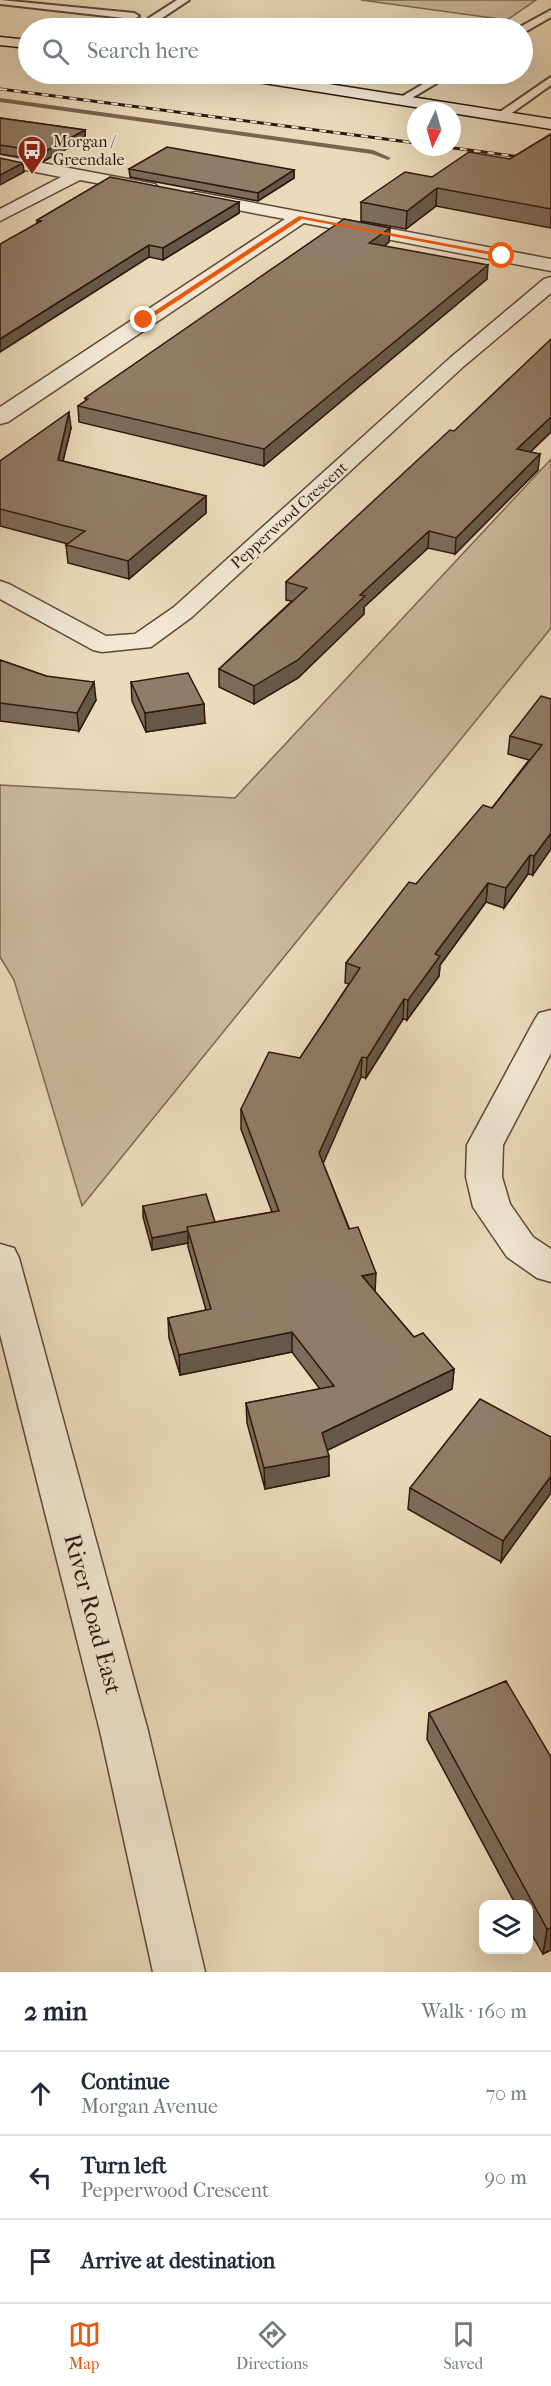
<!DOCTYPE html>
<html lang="en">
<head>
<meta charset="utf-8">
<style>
  body { margin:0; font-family:"IM FELL French Canon",serif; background:#f2f2f3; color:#1f2937 }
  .controls { position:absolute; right:18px; bottom:18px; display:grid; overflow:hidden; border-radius:12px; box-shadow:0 6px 24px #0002 }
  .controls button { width:54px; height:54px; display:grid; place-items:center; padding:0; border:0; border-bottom:2px solid #e0e1e3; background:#fff; color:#1f2937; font:30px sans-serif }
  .compass { position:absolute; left:407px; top:102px; width:54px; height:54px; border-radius:50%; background:#fff; box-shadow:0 6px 24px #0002; rotate:185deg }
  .stop { position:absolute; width:18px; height:18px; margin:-14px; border:4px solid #ea580c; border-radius:50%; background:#fff }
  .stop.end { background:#ea580c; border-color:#fff; box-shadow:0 2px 6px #0008 }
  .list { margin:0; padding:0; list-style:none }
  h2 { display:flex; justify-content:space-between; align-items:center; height:78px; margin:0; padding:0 24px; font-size:26px }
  h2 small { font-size:20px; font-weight:400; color:#747a83 }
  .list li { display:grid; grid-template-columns:39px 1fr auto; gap:18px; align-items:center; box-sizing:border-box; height:84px; padding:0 24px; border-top:2px solid #e0e1e3 }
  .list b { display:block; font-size:22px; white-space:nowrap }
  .list p { margin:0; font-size:20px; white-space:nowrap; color:#747a83 }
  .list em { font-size:20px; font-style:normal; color:#747a83 }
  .icon { flex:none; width:33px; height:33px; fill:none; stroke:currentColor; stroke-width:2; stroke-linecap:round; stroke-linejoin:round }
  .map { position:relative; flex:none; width:551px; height:1972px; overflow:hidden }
  .search { position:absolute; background:#fff; box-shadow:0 6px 24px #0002; left:18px; right:18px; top:18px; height:66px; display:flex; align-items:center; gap:15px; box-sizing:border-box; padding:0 21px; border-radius:33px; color:#747a83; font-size:22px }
  .sheet { height:330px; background:#fff }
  nav { display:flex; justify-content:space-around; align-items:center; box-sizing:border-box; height:84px; border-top:2px solid #e0e1e3; background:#fff; font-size:16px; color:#747a83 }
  nav a { display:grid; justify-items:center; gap:3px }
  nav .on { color:#ea580c }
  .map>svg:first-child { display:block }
  .green { fill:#cbba9d; stroke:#7d6854; stroke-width:1.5 }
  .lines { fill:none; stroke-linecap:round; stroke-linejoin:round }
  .stream { fill:#796451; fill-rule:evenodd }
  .service-casing { stroke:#5e4837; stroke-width:4 }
  .minor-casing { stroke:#5e4837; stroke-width:3 }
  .tertiary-casing { stroke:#5e4837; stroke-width:3 }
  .secondary-casing { stroke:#2f170b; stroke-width:3 }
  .service { fill:#f2e8d3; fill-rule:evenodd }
  .minor { fill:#f2e8d3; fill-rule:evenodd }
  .tertiary { fill:#f2e8d3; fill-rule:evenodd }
  .secondary { fill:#f2e8d3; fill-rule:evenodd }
  .rail-casing { stroke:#2f170b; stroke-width:3 }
  .rail { stroke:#f2e8d3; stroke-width:2; stroke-dasharray:7; stroke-linecap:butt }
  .wall { fill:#7d6c59; stroke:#2f170b; stroke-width:1.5 }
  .shaded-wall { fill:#665848; stroke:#2f170b; stroke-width:1.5 }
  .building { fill:#917d67; stroke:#2f170b; stroke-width:1.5 }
  .route { fill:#ea580c }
  .labels { text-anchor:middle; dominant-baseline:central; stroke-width:4.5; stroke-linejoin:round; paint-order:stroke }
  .far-poi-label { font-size:16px; fill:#2f170b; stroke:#f2e8d3; text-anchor:start }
  .far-street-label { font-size:16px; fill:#2f170b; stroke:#f2e8d3 }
  .near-street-label { font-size:24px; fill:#2f170b; stroke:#f2e8d3 }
</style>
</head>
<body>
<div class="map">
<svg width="551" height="1972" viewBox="0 0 551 1972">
  <rect width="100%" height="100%" fill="#ebdbbb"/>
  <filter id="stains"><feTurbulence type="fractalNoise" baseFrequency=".00333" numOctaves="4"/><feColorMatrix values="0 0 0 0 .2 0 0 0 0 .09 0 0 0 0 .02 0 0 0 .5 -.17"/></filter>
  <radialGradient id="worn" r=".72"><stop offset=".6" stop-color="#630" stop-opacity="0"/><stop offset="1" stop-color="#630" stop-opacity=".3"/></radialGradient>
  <!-- green -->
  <path class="green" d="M361,0H536L507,20Z
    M551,459V628L82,1206L14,980L0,957V785L235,798Z"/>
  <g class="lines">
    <!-- stream -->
    <path class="stream" d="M0,98L373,150L391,158L388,160L372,154L0,102Z"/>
    <!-- service casing -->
    <g class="service-casing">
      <path id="service" d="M0,0L134,13L139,16L120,28H109L124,18L0,4Z
        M177,0H189L156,22L152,28H142L149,18Z
        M551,10V17L525,32L522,33V28H518Z
        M239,24L242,25L243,28H231Z
        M440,74H452L405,102H397L396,100Z
        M551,77V85L505,118H497V114Z"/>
    </g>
    <!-- minor casing -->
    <g class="minor-casing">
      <path id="minor" d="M0,155L149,183L155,184L158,188L155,192L149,193L80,180L0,221V209L61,177L0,165Z
        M196,192L551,259V271L304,223L8,422L0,424V407L285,219L190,201L187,197L190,193Z
        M551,277V293L464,366L192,617L151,647L102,652L93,650L0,599V581L9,584L106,636L135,634L174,607L450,358L544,279Z
        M551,1010V1053L503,1145L502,1177L510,1204L533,1237L551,1249V1282L537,1278L507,1257L473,1207L466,1177L467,1145L534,1021L539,1013Z"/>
    </g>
    <!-- tertiary casing -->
    <g class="tertiary-casing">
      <path id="tertiary" d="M0,1244L14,1248L19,1258L148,1731L205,1972H153L100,1731L0,1334Z"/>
    </g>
    <!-- secondary casing -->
    <g class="secondary-casing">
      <path id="secondary" d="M0,37L28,40V48L0,45Z
        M231,74H265L551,119V129L452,113V111H440L239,79Z"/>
    </g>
    <!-- service -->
    <use href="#service" class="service"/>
    <!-- minor -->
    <use href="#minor" class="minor"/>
    <!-- tertiary -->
    <use href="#tertiary" class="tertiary"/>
    <!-- secondary -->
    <use href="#secondary" class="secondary"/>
    <!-- rail casing -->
    <g class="rail-casing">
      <path id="rail" d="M0,89L416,143
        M446,147L551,161"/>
    </g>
    <!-- rail -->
    <use href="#rail" class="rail"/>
  </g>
  <!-- wall -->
  <path class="wall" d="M0,118L85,130V139L44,161L0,154Z
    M551,134V228L436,206L406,229L361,221V202L432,177L510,159Z
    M129,169L294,170V178L258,201L130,177Z
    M239,202V213L163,260L149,257L37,223V220Z
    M389,242L384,246L487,279L264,466L79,422L78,406L86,401L85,398Z
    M71,428L63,461L206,496V513L129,579L68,563L66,545L68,544L0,526V461Z
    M454,431L551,432L530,452L538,470L455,554L428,548L364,607V614L298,678L254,704L219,687V669L292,601L286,600V582Z
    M0,660L46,676L96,700L79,731L0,721Z
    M131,682L205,723L146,732L132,701Z
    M551,699L533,875L528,874L504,908L486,902L440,965L439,976L407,1020L403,1019L366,1078L361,1077L323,1163L375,1292L414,1337L454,1369L452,1389L327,1450L329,1476L265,1489L247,1423L246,1403L320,1389L292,1352L180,1375L169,1338L168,1318L206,1310L188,1247V1243L152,1250L143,1217V1206L215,1222L272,1212L241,1129V1109L300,1058L349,984L345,983L346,963L416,884L492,808L529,760L508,754L510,736Z
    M551,1437L501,1562L408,1509L410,1488Z
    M506,1681L551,1950L543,1954L528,1928V1905H516L427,1739L429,1713Z"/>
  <!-- shaded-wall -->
  <path class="shaded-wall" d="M85,130V139L44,161V152Z
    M23,163L24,172L0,185V175Z
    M294,170V178L258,201V193Z
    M437,188L436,206L406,229L407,211Z
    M239,202V213L163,260V248Z
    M390,228L389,242L369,258V243Z
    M149,245V257L0,352V339Z
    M488,265L487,279L264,466V449Z
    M69,412L71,428L59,477L58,460Z
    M551,417V432L516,466L517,449Z
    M540,454L538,470L455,554L456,538Z
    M206,496V513L129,579L128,561Z
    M429,531L428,548L364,607V614L298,678L254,704V686L360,595Z
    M94,682L96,700L79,731L77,713Z
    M204,704L205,723L146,732L145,713Z
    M551,833V849L533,875L534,856Z
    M530,855L528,874L504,908L506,888Z
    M488,883L486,902L440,965L439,976L407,1020L408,1000L435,954Z
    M404,999L403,1019L366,1078L367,1058Z
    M362,1057L361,1077L319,1173V1153Z
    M188,1231V1243L152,1250V1238Z
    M376,1273L375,1293L362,1276Z
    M292,1332V1352L180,1375L179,1355Z
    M454,1369L452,1389L322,1453V1433Z
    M329,1456V1476L265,1489L264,1468Z
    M551,1476V1493L501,1562L503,1541Z
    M551,1928V1950L543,1954L547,1929Z"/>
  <!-- building -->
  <path class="building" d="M0,118L85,130L44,152L0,145Z
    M551,134V209L437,188L407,211L361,202L405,172L432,177L469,152L510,159Z
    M167,147L294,170L258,193L129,169Z
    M0,158L23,163L0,175Z
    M110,177L239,202L163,248L149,245L0,339V244L41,221L37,220Z
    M344,219L390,228L369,243L488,265L264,449L78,406L88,399L85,398Z
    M551,339V417L517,449L540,454L456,538L429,531L360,595L365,596L298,660L254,686L219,669L307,588L286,582L450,430L454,431Z
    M69,412L58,460L206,496L128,561L66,545L85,531L0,509V461Z
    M0,660L46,676L94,682L77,713L0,703Z
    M188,673L204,704L145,713L131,682Z
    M541,696L551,699V833L534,856L530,855L506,888L488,883L435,954L440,956L408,1000L404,999L367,1058L362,1057L319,1153L349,1229L358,1227L376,1273L362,1276L414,1337L423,1333L454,1369L322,1433L329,1456L264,1468L246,1403L334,1386L292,1332L179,1355L168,1318L211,1309L187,1227L279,1211L241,1109L269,1052L300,1058L360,968L346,963L409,882L416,884L483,805L492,808L542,745L510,736Z
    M206,1194L215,1222L187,1227L188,1231L152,1238L143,1206Z
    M480,1399L551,1437V1476L503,1541L410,1488Z
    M506,1681L551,1757V1928L547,1929L429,1713Z"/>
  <!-- route -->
  <path class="route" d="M299,216L502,254L505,256L502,257L302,219L147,321L141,320Z"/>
  <!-- icons -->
  <defs>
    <g id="bus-pin" transform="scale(1.5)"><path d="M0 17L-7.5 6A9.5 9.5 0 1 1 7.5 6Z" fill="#8f2418" stroke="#f2e8d3"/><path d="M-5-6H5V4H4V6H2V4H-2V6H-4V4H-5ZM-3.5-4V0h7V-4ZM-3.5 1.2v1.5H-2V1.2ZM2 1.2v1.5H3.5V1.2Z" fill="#fff"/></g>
  </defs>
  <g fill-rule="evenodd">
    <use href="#bus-pin" x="32" y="150"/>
  </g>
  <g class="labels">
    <!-- far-poi labels -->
    <g class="far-poi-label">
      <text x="53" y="141">Morgan /<tspan x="53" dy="18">Greendale</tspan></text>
    </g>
    <!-- far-street labels -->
    <g class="far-street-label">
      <text transform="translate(289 515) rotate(-42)">Pepperwood Crescent</text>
    </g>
    <!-- near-street labels -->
    <g class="near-street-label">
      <text transform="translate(93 1614) rotate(75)">River Road East</text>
    </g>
  </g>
  <rect width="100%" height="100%" filter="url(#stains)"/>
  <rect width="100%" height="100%" fill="url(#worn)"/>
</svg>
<div class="controls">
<button><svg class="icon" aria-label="layers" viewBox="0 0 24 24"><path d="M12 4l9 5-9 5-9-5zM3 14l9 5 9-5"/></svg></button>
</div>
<svg class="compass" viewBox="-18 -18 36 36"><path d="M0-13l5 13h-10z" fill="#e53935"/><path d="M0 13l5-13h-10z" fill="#747a83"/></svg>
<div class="stop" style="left:502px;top:256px"></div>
<div class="stop end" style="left:144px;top:320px"></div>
<div class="search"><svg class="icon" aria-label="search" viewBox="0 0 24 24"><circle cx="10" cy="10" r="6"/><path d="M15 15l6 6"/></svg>Search here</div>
</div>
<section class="sheet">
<h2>2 min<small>Walk · 160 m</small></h2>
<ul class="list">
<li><svg class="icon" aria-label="ahead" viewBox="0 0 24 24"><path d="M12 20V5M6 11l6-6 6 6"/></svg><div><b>Continue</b><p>Morgan Avenue</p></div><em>70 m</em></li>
<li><svg class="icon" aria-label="left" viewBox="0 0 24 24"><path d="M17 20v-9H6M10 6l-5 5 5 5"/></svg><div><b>Turn left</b><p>Pepperwood Crescent</p></div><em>90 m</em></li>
<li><svg class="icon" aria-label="arrive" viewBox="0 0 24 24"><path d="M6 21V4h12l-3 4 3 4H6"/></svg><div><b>Arrive at destination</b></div></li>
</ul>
</section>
<nav>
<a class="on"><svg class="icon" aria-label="map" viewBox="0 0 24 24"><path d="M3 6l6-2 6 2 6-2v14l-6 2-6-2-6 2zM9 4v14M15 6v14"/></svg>Map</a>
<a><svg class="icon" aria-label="directions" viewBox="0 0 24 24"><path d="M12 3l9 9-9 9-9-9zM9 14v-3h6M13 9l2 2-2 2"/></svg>Directions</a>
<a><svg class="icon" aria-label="saved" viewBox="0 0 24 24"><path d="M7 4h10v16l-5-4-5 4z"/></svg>Saved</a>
</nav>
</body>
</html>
